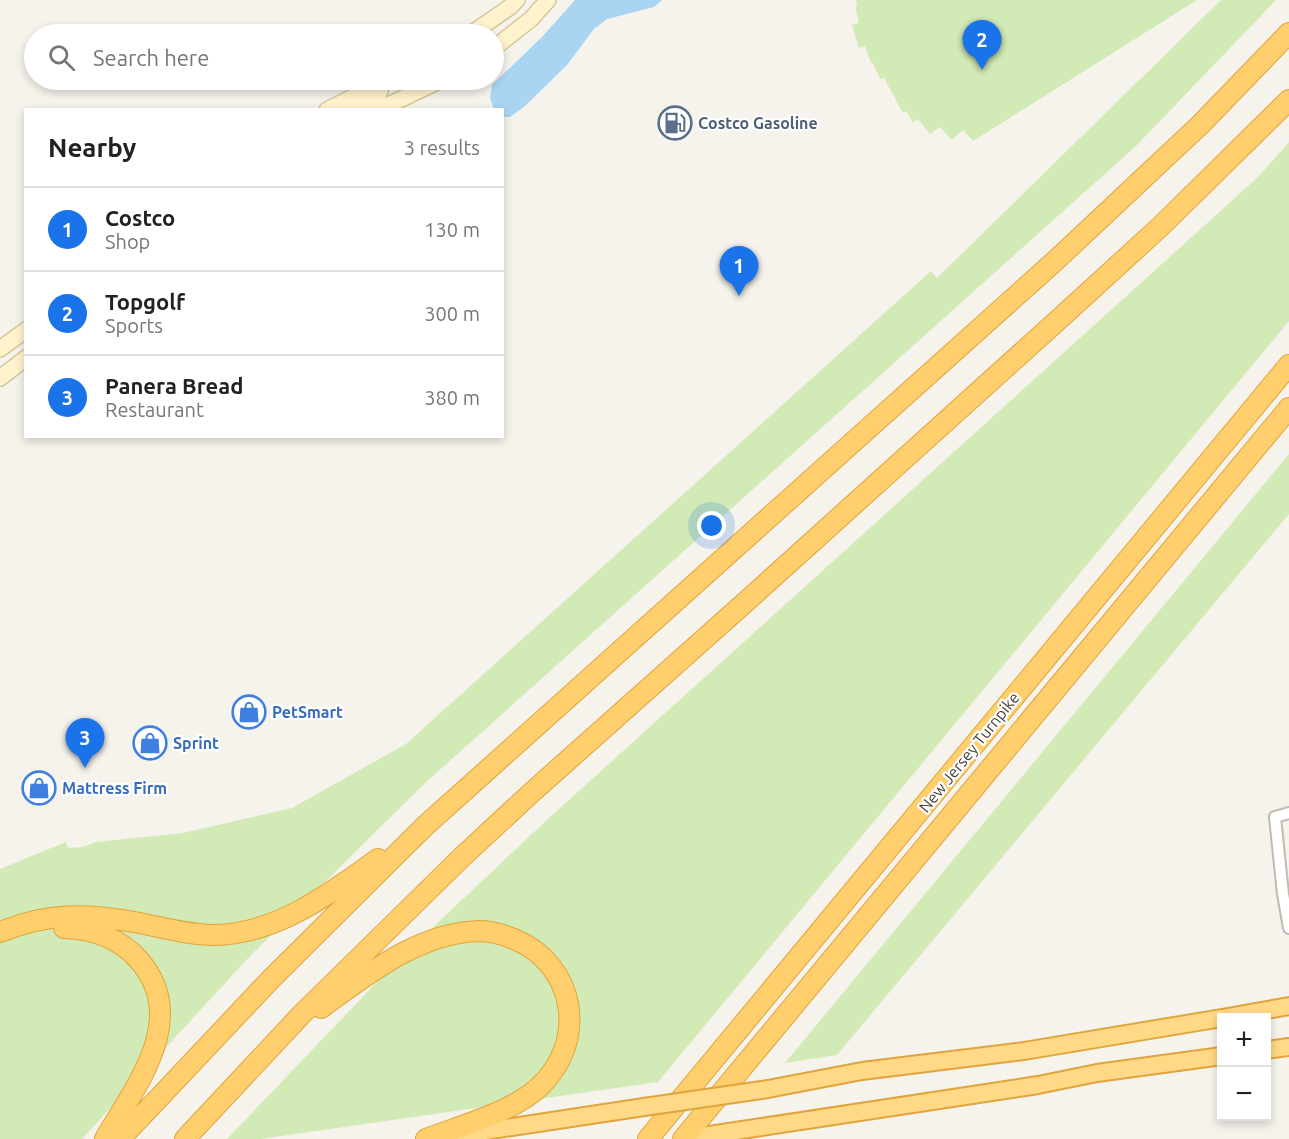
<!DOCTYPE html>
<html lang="en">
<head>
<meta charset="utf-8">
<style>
  body { margin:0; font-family:Ubuntu,sans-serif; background:#f2f2f2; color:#222 }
  .controls { position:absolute; right:18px; bottom:18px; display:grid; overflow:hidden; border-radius:0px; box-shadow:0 3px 9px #0003 }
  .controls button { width:54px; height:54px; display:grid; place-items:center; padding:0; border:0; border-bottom:2px solid #e0e0e0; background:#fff; color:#222; font:30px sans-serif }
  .you { position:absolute; left:712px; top:526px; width:21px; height:21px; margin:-15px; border:4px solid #fff; border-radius:50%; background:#1a73e8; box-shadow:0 0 0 9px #1a73e833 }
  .badge { display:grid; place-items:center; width:39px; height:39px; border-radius:50%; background:#1a73e8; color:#fff; font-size:20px; font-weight:700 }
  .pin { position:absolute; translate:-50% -50px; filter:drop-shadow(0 2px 3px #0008) }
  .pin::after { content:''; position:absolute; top:32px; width:21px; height:18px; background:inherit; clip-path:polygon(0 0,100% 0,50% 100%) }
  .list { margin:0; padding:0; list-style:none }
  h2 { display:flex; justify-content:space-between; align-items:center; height:78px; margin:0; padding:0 24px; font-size:26px }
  h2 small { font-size:20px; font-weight:400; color:#767676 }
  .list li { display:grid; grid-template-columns:39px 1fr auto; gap:18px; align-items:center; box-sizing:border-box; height:84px; padding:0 24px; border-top:2px solid #e0e0e0 }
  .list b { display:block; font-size:22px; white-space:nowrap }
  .list p { margin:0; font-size:20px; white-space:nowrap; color:#767676 }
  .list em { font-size:20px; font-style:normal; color:#767676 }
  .icon { flex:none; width:33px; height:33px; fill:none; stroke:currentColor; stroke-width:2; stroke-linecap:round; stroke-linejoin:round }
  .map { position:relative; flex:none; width:1289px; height:1139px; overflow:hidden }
  .search { position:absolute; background:#fff; box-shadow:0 3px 9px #0003; left:24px; top:24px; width:480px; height:66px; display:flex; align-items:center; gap:15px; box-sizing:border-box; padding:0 21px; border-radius:33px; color:#767676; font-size:22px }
  .panel { position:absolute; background:#fff; box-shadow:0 3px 9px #0003; left:24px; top:108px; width:480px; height:330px; border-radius:0px }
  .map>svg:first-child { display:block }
  .green { fill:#d2eab5 }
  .water { fill:#a9d4f2 }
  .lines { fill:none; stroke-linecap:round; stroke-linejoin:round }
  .minor-casing { stroke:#c2bbae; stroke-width:14 }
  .secondary-casing { stroke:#d6c79b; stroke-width:18 }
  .trunk-casing { stroke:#e0a43c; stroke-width:20 }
  .motorway-casing { stroke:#e0a43c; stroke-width:22 }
  .minor { stroke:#fff; stroke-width:10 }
  .secondary { stroke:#fff3cd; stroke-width:15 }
  .trunk { stroke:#ffd985; stroke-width:16 }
  .motorway { stroke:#ffcf6e; stroke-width:20 }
  .trunk-bridge-casing { stroke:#e0a43c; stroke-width:20; stroke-linecap:butt }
  .trunk-bridge { stroke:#ffd985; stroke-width:16 }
  .labels { text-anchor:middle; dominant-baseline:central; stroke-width:4.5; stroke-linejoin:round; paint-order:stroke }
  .service-label { font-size:16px; font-weight:bold; fill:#4e5e75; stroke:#fff; text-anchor:start }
  .shop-label { font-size:16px; font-weight:bold; fill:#366cbe; stroke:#fff; text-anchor:start }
  .street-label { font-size:16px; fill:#4b4439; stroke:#fff }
</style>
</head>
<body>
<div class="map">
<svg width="1289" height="1139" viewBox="0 0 1289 1139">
  <rect width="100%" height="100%" fill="#f6f3ec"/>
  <!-- green -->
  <path class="green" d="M856,0H1197L973,141L963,130L952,140L940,127L930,134L918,119L913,122L906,111L903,113L884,78L880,79L873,63H871L865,46L859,48L852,25L859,23L855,7L857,6Z
    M1221,0H1276L1136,146L424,784L249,957L82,1139H0V869L66,842L68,848L83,847L96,842L183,833L292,808L406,744L931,271L937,278Z
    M1289,142V321L658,1082L260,1139H227L397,961L549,818L1257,178Z
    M1289,454V514L837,1055L785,1063Z"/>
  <!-- water -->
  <path class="water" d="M575,0H662L654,7L607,19L594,29L567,65L525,106L510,117H503L502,110L494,109L490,98L492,85L542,37Z"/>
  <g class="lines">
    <!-- minor casing -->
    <g class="minor-casing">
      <path id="minor" d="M1289,813L1275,817L1283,894L1289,928"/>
    </g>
    <!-- secondary casing -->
    <g class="secondary-casing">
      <path id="secondary" d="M471,34L510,7L517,0
        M494,48L531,19L548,0
        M327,110L387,80
        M354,110L377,98L384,81
        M378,110L441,80
        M0,349L26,330
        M0,378L26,358"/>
    </g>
    <!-- trunk casing -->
    <g class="trunk-casing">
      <path id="trunk" d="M1222,1018L1289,1006
        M1266,1050L1289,1047
        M768,1089L862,1071L1024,1051L1222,1018
        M452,1136L644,1107
        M683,1139L1038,1085L1097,1073L1222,1056"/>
    </g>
    <!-- motorway casing -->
    <g class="motorway-casing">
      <path id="motorway" d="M64,928C93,929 118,937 138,959C191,1018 136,1085 105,1139
        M0,932C47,913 85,913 134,922C161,927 187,935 215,935C277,934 329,894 378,859
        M321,1008C368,974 418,933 479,931C491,931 504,935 514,939C577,965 588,1043 538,1088C512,1112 460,1126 426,1139
        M120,1139L271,979L426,825L1055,261L1200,125L1289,33
        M185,1139L301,1015L462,857L530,794L740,607L1057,321L1161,226L1289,100
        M648,1139L1289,365
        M683,1139L1289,408"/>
    </g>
    <!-- minor -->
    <use href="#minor" class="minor"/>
    <!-- secondary -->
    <use href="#secondary" class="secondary"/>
    <!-- trunk -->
    <use href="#trunk" class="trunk"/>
    <!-- motorway -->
    <use href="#motorway" class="motorway"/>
    <!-- trunk-bridge casing -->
    <g class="trunk-bridge-casing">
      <path id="trunk-bridge" d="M644,1107L768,1089"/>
    </g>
    <!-- trunk-bridge -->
    <use href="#trunk-bridge" class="trunk-bridge"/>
  </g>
  <!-- icons -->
  <defs>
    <g id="fuel-ring" transform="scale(1.725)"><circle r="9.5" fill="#fff" stroke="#5c6f8a" stroke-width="1.5"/><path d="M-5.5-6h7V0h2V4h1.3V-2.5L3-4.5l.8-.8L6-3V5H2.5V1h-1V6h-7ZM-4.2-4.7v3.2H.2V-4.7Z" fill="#5c6f8a"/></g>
    <g id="shop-ring" transform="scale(1.725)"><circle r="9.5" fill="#fff" stroke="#3f7fe0" stroke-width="1.5"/><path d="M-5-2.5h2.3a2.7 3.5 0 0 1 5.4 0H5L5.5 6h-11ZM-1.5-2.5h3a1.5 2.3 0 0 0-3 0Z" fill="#3f7fe0"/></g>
  </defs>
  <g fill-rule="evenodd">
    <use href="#fuel-ring" x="675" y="123"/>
    <use href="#shop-ring" x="249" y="712"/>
    <use href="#shop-ring" x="150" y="743"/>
    <use href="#shop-ring" x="39" y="788"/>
  </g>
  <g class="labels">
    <!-- service labels -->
    <g class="service-label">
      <text x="698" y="123">Costco Gasoline</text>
    </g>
    <!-- shop labels -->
    <g class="shop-label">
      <text x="272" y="712">PetSmart</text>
      <text x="173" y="743">Sprint</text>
      <text x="62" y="788">Mattress Firm</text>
    </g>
    <!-- street labels -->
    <g class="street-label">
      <text transform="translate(969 752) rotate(-51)">New Jersey Turnpike</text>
    </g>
  </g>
</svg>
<div class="controls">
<button>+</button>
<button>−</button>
</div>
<div class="you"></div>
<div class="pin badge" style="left:739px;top:296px">1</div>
<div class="pin badge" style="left:982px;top:70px">2</div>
<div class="pin badge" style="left:85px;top:768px">3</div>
<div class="search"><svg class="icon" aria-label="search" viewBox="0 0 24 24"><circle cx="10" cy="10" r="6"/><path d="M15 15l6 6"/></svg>Search here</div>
<section class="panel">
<h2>Nearby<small>3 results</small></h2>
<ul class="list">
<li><span class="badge">1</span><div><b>Costco</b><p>Shop</p></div><em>130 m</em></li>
<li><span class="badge">2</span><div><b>Topgolf</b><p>Sports</p></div><em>300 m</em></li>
<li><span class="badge">3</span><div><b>Panera Bread</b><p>Restaurant</p></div><em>380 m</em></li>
</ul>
</section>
</div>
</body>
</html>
